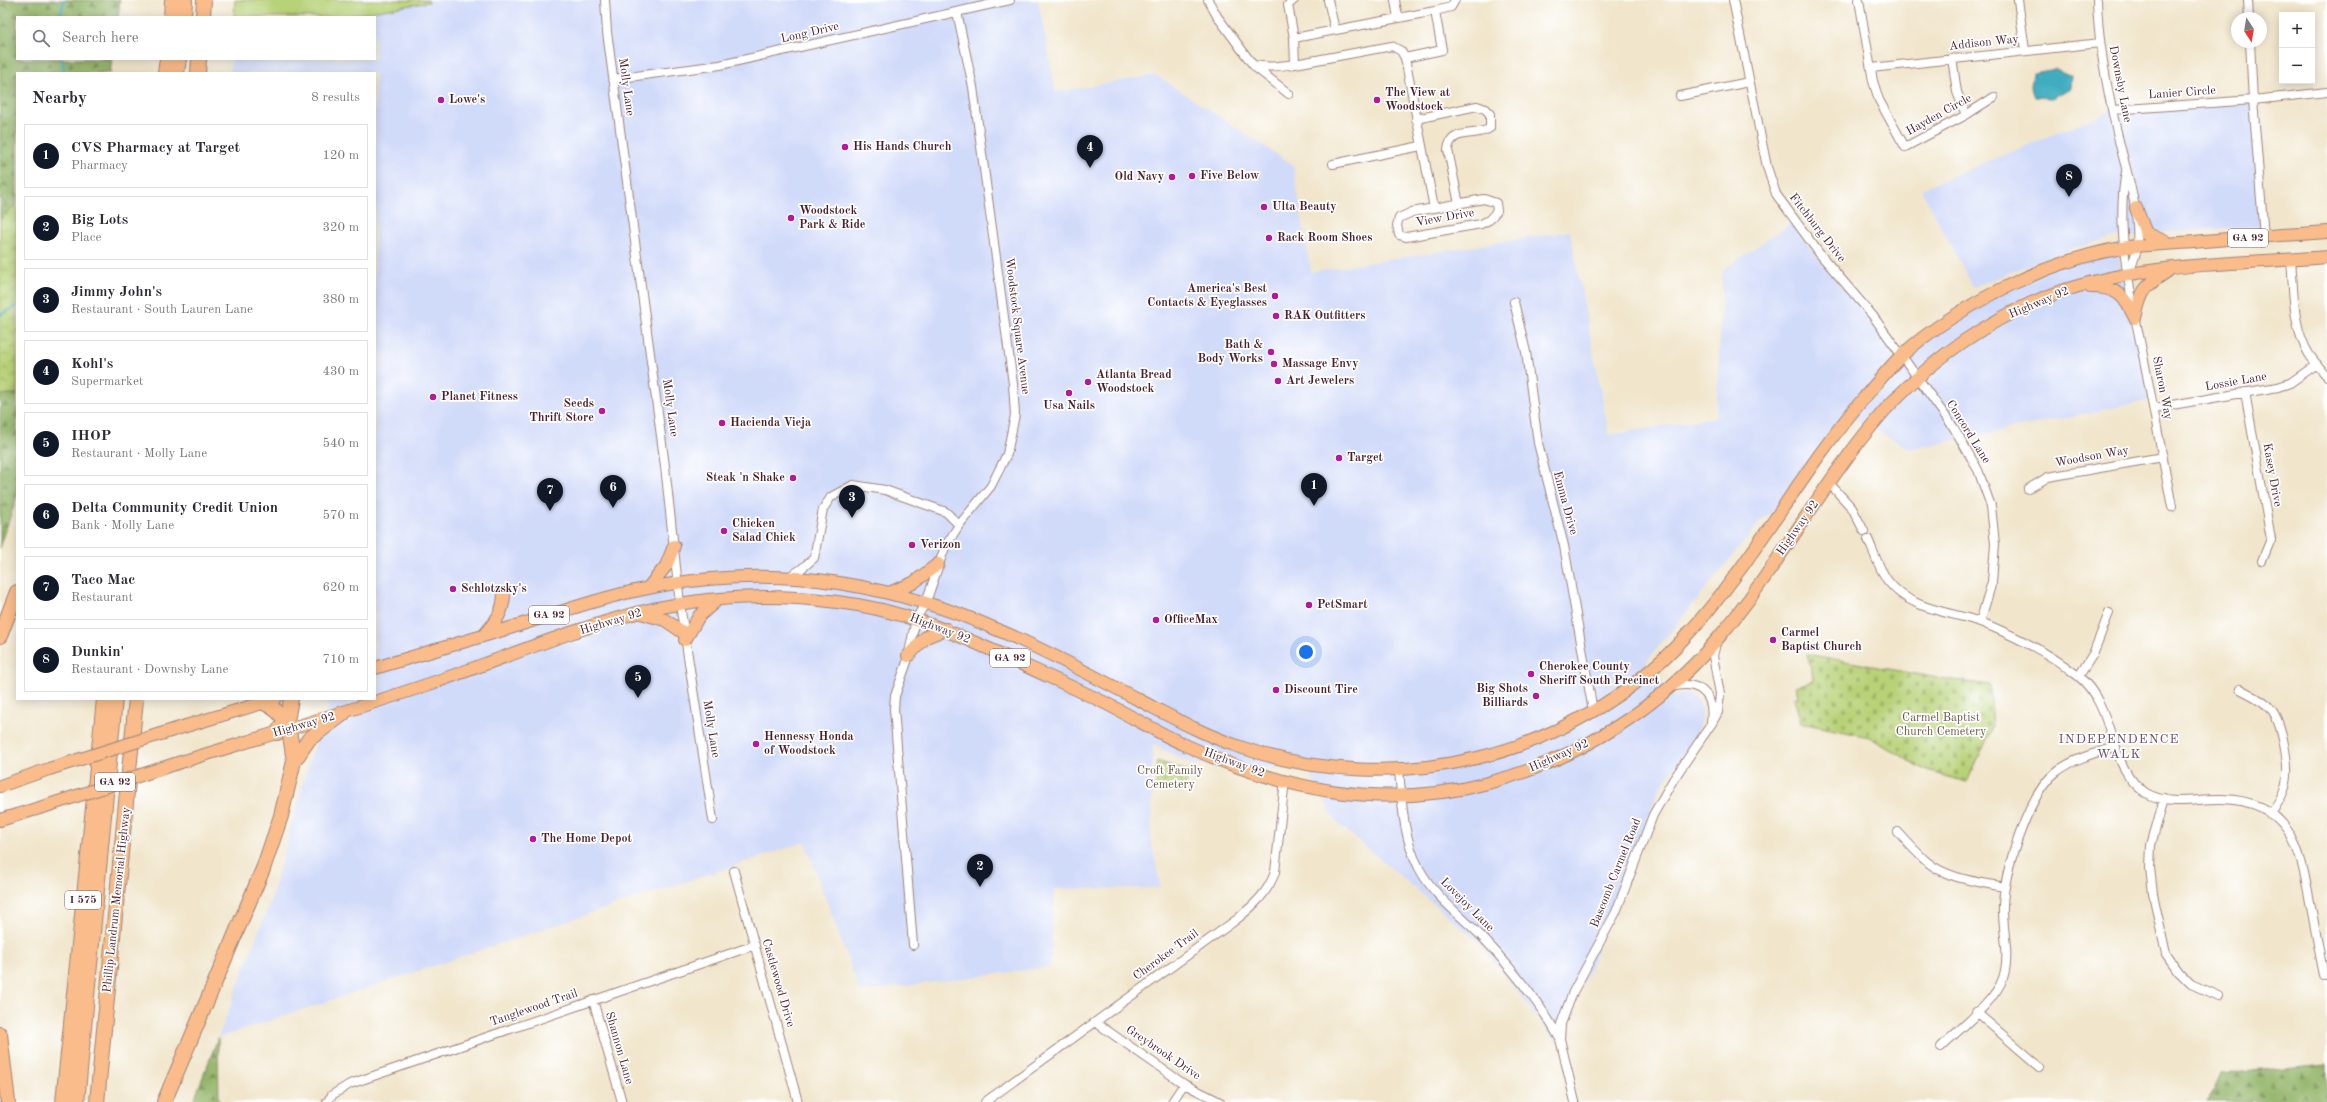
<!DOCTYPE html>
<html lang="en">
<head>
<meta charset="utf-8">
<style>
  body { margin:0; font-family:"Old Standard TT",serif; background:#f2f2f3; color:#2b2b33 }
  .controls { position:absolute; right:12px; top:12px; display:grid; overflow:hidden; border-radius:0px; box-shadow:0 2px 10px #0003 }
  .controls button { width:36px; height:36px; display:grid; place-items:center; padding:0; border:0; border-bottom:1px solid #e1e1e2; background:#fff; color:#2b2b33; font:20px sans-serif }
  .compass { position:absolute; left:2231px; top:12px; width:36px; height:36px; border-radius:50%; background:#fff; box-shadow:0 2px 10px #0003; rotate:168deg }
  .you { position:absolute; left:1306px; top:652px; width:14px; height:14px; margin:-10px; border:3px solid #fff; border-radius:50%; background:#1a73e8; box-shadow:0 0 0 6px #1a73e833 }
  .badge { display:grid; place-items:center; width:26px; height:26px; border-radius:50%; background:#111827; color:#fff; font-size:13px; font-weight:700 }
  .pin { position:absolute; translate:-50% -33px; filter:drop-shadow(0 1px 2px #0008) }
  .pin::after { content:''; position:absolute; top:21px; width:14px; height:12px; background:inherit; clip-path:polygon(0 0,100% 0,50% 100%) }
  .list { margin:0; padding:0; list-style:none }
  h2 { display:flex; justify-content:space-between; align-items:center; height:52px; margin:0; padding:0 16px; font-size:17px }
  h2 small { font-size:13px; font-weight:400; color:#7c7c81 }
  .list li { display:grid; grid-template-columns:26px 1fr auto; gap:12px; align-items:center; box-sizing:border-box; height:64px; margin:0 8px 8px; padding:0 8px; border:1px solid #e1e1e2; border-radius:0px }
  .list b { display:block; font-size:15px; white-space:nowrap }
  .list p { margin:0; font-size:13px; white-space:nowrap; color:#7c7c81 }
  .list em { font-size:13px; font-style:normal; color:#7c7c81 }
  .icon { flex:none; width:22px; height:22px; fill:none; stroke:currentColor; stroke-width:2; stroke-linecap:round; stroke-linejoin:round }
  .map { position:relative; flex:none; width:2327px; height:1102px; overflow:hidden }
  .search { position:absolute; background:#fff; box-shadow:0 2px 10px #0003; left:16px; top:16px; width:360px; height:44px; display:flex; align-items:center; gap:10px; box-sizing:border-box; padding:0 14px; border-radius:0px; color:#7c7c81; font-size:15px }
  .panel { position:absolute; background:#fff; box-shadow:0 2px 10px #0003; left:16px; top:72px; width:360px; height:628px; border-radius:0px }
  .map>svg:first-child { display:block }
  .built { fill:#d0daf9 }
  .green { fill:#b8d278; stroke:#817852 }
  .forest { fill:url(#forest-firs); stroke:#6e6a4a }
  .wetland { fill:url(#wetland-marsh); stroke:#817852 }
  .cemetery { fill:url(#cemetery-stones); stroke:#817852 }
  .water { fill:#41adbf; stroke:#466675 }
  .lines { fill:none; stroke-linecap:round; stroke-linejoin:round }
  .stream { stroke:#41adbf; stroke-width:2.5 }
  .minor-casing { stroke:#9e827c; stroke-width:10 }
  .primary-casing { stroke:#9e827c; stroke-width:14 }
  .motorway-casing { stroke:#9e827c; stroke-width:16 }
  .minor { stroke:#fff; stroke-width:8 }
  .primary { stroke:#f9bc8a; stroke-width:12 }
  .motorway { stroke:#f9bc8a; stroke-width:14 }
  .primary-bridge-casing { stroke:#9e827c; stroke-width:14; stroke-linecap:butt }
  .primary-bridge { stroke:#f9bc8a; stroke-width:12 }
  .poi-dot { fill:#b5179e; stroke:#fff; stroke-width:1.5 }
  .labels { text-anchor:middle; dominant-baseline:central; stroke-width:3.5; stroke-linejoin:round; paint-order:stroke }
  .shield { fill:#fff; stroke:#80626b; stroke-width:1 }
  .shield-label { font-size:11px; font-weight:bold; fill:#4a1f2b }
  .street-label { font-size:12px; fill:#4a1f2b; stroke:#fff }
  .poi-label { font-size:12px; font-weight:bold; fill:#4a1f2b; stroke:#fff; text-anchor:start }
  .park-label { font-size:12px; fill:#6b5542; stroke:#fff }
  .neighbourhood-label { font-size:13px; letter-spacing:1px; fill:#715168; stroke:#fff }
</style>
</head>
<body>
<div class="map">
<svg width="2327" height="1102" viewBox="0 0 2327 1102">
  <defs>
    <pattern id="forest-firs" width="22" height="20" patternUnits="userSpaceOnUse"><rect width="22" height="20" fill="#92b468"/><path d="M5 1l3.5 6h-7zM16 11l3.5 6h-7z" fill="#799256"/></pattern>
    <pattern id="wetland-marsh" width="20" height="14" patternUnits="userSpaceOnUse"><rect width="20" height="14" fill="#b8d278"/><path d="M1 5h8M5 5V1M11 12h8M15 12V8" fill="none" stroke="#a0b468"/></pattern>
    <pattern id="cemetery-stones" width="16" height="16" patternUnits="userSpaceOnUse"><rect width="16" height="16" fill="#b8d278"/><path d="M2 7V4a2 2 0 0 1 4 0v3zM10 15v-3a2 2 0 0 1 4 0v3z" fill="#a0b468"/></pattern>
  </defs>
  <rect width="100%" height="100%" fill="#fff"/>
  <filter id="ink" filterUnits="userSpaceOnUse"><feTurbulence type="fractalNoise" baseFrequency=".025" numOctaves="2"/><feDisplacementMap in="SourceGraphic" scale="8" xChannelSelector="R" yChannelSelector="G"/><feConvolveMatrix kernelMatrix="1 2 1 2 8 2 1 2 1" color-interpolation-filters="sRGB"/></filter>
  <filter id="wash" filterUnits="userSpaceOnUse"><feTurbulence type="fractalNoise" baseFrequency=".012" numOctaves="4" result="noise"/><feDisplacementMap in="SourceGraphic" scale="16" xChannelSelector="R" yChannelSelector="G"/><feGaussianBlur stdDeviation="0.9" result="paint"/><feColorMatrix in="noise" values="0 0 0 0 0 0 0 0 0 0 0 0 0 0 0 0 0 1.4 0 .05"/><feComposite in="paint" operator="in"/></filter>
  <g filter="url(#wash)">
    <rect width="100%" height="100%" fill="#f1e6cc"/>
    <!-- built -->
    <path class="built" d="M428,0H1038L1056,92L1156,75L1293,165L1311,272L1570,231L1609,435L1716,417L1723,270L1791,223L1898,357L2007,279L2116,245L2152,400L1911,449L1853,418L1785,502L1762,520L1646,662L1673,696L1686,694L1697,699L1702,709L1700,722L1695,737L1658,791L1590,968L1556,1042L1479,942L1336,822L1310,774L1291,769L1191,764L1153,744L1151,841L1161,888L1055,889L1050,967L860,992L805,842L218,1038L270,902L308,766L328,706L326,699H375V73H230L231,59H375V17H343L428,2Z
      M2253,100L2263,226L2146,233L2137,236H2123L2070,249L1973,287L1921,189L2113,110Z"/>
    <!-- green -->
    <path class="green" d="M235,0H428L429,2L343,17H234Z"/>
    <!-- forest -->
    <path class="forest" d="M0,0H120L118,17H17V59H112L110,73H17V203L0,220Z
      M17,393V496L0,548V395Z
      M218,1038L219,1102H193Z
      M2327,1064V1102H2208L2220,1074Z"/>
    <!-- wetland -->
    <path class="wetland" d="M17,203V393L0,395V220Z"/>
    <!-- cemetery -->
    <path class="cemetery" d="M1807,654L1938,678L1990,685L1993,727L1967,782L1927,771L1869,737L1801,723L1794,698L1798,697L1796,686L1814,681Z
      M1157,761L1188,771L1185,792L1156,789Z"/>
    <!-- water -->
    <path class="water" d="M2056,69L2071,76L2070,88L2053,98L2035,97L2031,86L2033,73Z"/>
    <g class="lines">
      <!-- stream -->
      <path class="stream" d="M60,17L64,0
        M62,59L64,73
        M0,315L17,306"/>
    </g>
  </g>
  <g filter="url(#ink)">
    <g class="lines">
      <!-- minor casing -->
      <g class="minor-casing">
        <path id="minor" d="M605,0L607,32L665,466L680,604L713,820
          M1208,0L1217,16L1253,65C1268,68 1280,66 1295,64L1392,46L1401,51L1405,58L1442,50L1435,11L1294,38L1295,64
          M1328,0L1335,30
          M1395,0L1398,18
          M1733,0L1767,167L1776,194L1819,253L1873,316L1954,428L1978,470L1991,506L1995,544L1992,582L1980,622
          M1859,0L1873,81L1879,100L1905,147L1966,115L1994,97
          M2018,0L2025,50
          M2097,0C2098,44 2107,89 2117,132C2125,170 2140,206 2137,245C2137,254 2132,263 2130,272
          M2248,0L2249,18
          M1435,11L1451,7L1455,0
          M1294,38L1288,5L1294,0
          M2250,42L2253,100L2327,92
          M1405,58L1434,208L1484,199L1496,203L1497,211L1489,220L1481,224L1406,237L1399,235L1397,225L1399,218L1412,212L1434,208
          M1952,58L1957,92L1966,115
          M1255,67L1289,94
          M1871,68L2100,43
          M613,79L720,65L1010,0
          M1680,96L1749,82
          M2113,110L2253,100L2264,237
          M1416,119L1477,106L1485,109L1490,114V128C1476,138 1450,127 1448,150L1459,204
          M1333,164L1421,146
          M2126,172C2114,233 2134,309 2146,370C2155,416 2163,461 2172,507
          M2291,260C2294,291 2292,327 2309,354C2314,362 2321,369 2327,376
          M1514,302L1526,352L1538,443L1564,546L1593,711
          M2245,392L2271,539L2262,561
          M2154,408L2278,387L2290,383L2317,364
          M1830,484L1852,508L1864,531
          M2028,489L2048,477L2163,457
          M1868,539C1874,553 1879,569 1888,581C1911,611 1950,611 1983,623C2015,636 2051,654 2078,676C2117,707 2107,769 2146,793C2171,807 2196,798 2222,799C2290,801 2300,847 2310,902C2315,927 2319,951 2324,975
          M788,577L800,570L814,558L823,509L831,497L853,485L885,490L946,512L959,525
          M2079,676L2093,654L2109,613
          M1671,687C1698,680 1715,693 1711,721
          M2240,689C2251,695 2263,700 2271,709C2282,722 2290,767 2286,783C2284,795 2277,804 2271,814
          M1399,770C1402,802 1403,838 1419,868C1434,897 1462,916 1484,939C1512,969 1540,1003 1560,1039
          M2164,799L2151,845L2150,868L2153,894L2166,954L2178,971L2191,984L2218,996
          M1898,832C1907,842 1916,852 1926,861C1947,879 1978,882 2005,887
          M734,871L798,1102
          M913,945L894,709L895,696L907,662L916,619L926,602L945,547L959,525L991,486L1007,454L1015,415L1013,384L973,87L957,12
          M593,1000L622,1102
          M1976,1012L2040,1067
          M1095,1022L1184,1084L1220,1102
          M1941,1047C1959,1029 1995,1002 2003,978C2011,954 2002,930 2003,906C2004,872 2028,795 2055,773C2072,759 2095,753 2116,747
          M327,1102L332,1095L350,1084L755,945
          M985,1102L1236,920C1253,906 1268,893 1275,872L1285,780
          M1172,1102L1184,1084
          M1575,1102L1560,1039L1561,1024L1573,992L1616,912L1653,815L1673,780L1712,723L1718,712L1720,694L1713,656L1716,643"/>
      </g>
      <!-- primary casing -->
      <g class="primary-casing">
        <path id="primary" d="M2136,208L2146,233L2168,243
          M2090,287C2118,287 2124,295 2135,318
          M2135,318C2141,291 2144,286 2168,271
          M648,588L666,566L674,546
          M889,593L913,583L938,564
          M641,613L665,620L684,633
          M484,635C496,622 504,611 504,593
          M685,640L699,616L717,600
          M908,656L926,637L946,629
          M375,668C421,654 467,641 513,627C552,615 590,601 630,592C697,576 771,572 839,583C894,592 947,607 998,630C1046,650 1091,675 1137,699C1170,716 1202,734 1237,746C1314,773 1398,777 1477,758C1556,739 1630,697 1685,637C1753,564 1799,473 1864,398C1876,384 1888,369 1901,356C1933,327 1973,303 2012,284C2048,267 2089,253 2128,247C2150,244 2172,244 2194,242C2239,238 2283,235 2327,232
          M186,726L275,699
          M184,761C269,735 354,710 438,681C510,656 582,625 657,608C715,596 778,594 837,602C899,609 953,632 1009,658C1038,672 1068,685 1097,699C1126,713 1153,730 1183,744C1281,790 1382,811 1488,783C1579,759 1660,708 1720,636C1780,565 1823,481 1884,411C1922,369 1968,334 2019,309C2113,262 2224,265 2327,257
          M0,786L49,769
          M0,820L46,806"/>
      </g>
      <!-- motorway casing -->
      <g class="motorway-casing">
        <path id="motorway" d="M171,17L172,0
          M184,17L185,0
          M203,17L204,0
          M165,73L167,59
          M177,73L179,59
          M198,73L199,59
          M0,636L17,592
          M264,703C292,716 289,734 294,761
          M277,733L288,716L291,699
          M0,1034L8,1102
          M63,1102L104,699
          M77,1102L115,699
          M97,1102L136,699
          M164,1102L263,869L281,816L294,761L309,739L343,714"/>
      </g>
      <!-- minor -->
      <use href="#minor" class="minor"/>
      <!-- primary -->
      <use href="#primary" class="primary"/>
      <!-- motorway -->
      <use href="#motorway" class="motorway"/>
      <!-- primary-bridge casing -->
      <g class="primary-bridge-casing">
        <path id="primary-bridge" d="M49,769L186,726
          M46,806L184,761"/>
      </g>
      <!-- primary-bridge -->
      <use href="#primary-bridge" class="primary-bridge"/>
    </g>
  </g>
  <!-- markers -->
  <g class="poi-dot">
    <circle cx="441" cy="100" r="4"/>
    <circle cx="1377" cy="100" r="4"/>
    <circle cx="845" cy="147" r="4"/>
    <circle cx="1192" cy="176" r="4"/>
    <circle cx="1172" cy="177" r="4"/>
    <circle cx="1264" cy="207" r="4"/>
    <circle cx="791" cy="218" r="4"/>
    <circle cx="1269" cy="238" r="4"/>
    <circle cx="1275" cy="296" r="4"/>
    <circle cx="1276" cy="316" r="4"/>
    <circle cx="1271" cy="352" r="4"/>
    <circle cx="1274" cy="364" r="4"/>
    <circle cx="1278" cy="381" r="4"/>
    <circle cx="1088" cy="382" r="4"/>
    <circle cx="1069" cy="393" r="4"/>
    <circle cx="433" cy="397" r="4"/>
    <circle cx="602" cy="411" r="4"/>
    <circle cx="722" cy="423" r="4"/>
    <circle cx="1339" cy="458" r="4"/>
    <circle cx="793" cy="478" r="4"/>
    <circle cx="724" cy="531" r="4"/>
    <circle cx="912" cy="545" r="4"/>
    <circle cx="453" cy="589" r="4"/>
    <circle cx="1309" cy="605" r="4"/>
    <circle cx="1156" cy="620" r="4"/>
    <circle cx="1773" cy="640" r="4"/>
    <circle cx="1531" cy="674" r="4"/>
    <circle cx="1276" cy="690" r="4"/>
    <circle cx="1536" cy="696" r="4"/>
    <circle cx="756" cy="744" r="4"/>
    <circle cx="533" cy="839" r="4"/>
  </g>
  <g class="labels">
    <!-- shield labels -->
    <g class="shield">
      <rect x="2228" y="229" width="40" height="18" rx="3"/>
      <rect x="529" y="606" width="40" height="18" rx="3"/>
      <rect x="990" y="649" width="40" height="18" rx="3"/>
      <rect x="95" y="773" width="40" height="18" rx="3"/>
      <rect x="65" y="891" width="36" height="18" rx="3"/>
    </g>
    <g class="shield-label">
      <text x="2248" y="238">GA 92</text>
      <text x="549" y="615">GA 92</text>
      <text x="1010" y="658">GA 92</text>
      <text x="115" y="782">GA 92</text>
      <text x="83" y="900">I 575</text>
    </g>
    <!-- street labels -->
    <g class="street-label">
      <text transform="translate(810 33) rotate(-13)">Long Drive</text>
      <text transform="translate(1984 43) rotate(-6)">Addison Way</text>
      <text transform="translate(2120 84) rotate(79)">Downsby Lane</text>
      <text transform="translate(626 87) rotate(82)">Molly Lane</text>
      <text transform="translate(2182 93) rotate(-4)">Lanier Circle</text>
      <text transform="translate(1939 115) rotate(-29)">Hayden Circle</text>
      <text transform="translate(1445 218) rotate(-10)">View Drive</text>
      <text transform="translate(1817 228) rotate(52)">Fitchburg Drive</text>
      <text transform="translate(2039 303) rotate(-23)">Highway 92</text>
      <text transform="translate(1017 326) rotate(83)">Woodstock Square Avenue</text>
      <text transform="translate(2236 382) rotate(-10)">Lossie Lane</text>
      <text transform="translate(2162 388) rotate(79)">Sharon Way</text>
      <text transform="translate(670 408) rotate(82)">Molly Lane</text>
      <text transform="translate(1968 432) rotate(58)">Concord Lane</text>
      <text transform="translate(2092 457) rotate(-10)">Woodson Way</text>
      <text transform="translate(2272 475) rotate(80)">Kasey Drive</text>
      <text transform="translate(1565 503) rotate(75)">Emma Drive</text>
      <text transform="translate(1798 528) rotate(-55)">Highway 92</text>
      <text transform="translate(611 622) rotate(-17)">Highway 92</text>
      <text transform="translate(940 629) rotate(21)">Highway 92</text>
      <text transform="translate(304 725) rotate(-16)">Highway 92</text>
      <text transform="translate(711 729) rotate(81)">Molly Lane</text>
      <text transform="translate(1559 756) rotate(-24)">Highway 92</text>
      <text transform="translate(1234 763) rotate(20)">Highway 92</text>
      <text transform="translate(1616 873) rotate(-68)">Bascomb Carmel Road</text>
      <text transform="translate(117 900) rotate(-84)">Phillip Landrum Memorial Highway</text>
      <text transform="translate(1467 905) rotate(45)">Lovejoy Lane</text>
      <text transform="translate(1166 955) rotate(-36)">Cherokee Trail</text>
      <text transform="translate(778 983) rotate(74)">Castlewood Drive</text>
      <text transform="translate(534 1008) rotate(-19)">Tanglewood Trail</text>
      <text transform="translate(619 1048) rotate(74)">Shannon Lane</text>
      <text transform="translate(1163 1053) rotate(34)">Greybrook Drive</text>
    </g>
    <!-- poi labels -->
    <g class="poi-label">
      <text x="1385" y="93">The View at<tspan x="1385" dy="14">Woodstock</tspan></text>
      <text x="449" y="100">Lowe's</text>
      <text x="853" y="147">His Hands Church</text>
      <text x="1200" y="176">Five Below</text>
      <text x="1164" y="177" text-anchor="end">Old Navy</text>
      <text x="1272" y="207">Ulta Beauty</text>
      <text x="799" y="211">Woodstock<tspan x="799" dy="14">Park &amp; Ride</tspan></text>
      <text x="1277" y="238">Rack Room Shoes</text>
      <text x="1267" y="289" text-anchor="end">America's Best<tspan x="1267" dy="14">Contacts &amp; Eyeglasses</tspan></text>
      <text x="1284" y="316">RAK Outfitters</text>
      <text x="1263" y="345" text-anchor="end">Bath &amp;<tspan x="1263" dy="14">Body Works</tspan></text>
      <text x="1282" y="364">Massage Envy</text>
      <text x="1096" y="375">Atlanta Bread<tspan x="1096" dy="14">Woodstock</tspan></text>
      <text x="1286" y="381">Art Jewelers</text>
      <text x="441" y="397">Planet Fitness</text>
      <text x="594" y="404" text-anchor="end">Seeds<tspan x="594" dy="14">Thrift Store</tspan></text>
      <text x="1069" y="406" text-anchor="middle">Usa Nails</text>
      <text x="730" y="423">Hacienda Vieja</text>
      <text x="1347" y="458">Target</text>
      <text x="785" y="478" text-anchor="end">Steak 'n Shake</text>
      <text x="732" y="524">Chicken<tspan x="732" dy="14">Salad Chick</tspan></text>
      <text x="920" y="545">Verizon</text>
      <text x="461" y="589">Schlotzsky's</text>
      <text x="1317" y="605">PetSmart</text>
      <text x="1164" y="620">OfficeMax</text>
      <text x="1781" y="633">Carmel<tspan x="1781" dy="14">Baptist Church</tspan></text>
      <text x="1539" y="667">Cherokee County<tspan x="1539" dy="14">Sheriff South Precinct</tspan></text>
      <text x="1528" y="689" text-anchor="end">Big Shots<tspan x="1528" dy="14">Billiards</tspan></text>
      <text x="1284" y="690">Discount Tire</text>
      <text x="764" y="737">Hennessy Honda<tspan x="764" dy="14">of Woodstock</tspan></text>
      <text x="541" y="839">The Home Depot</text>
    </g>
    <!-- park labels -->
    <g class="park-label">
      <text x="1941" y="718">Carmel Baptist<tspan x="1941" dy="14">Church Cemetery</tspan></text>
      <text x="1170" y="771">Croft Family<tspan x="1170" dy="14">Cemetery</tspan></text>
    </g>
    <!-- neighbourhood labels -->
    <g class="neighbourhood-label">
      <text x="2119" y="739">INDEPENDENCE<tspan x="2119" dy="15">WALK</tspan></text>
    </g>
  </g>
</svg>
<div class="controls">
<button>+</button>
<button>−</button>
</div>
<svg class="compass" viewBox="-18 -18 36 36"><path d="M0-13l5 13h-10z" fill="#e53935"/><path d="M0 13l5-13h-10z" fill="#7c7c81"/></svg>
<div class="you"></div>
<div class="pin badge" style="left:1314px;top:506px">1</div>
<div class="pin badge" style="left:980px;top:887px">2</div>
<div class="pin badge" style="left:852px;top:518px">3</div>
<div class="pin badge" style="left:1090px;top:168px">4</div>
<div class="pin badge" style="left:638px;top:698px">5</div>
<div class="pin badge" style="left:613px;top:508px">6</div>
<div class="pin badge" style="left:550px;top:511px">7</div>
<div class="pin badge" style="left:2069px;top:197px">8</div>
<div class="search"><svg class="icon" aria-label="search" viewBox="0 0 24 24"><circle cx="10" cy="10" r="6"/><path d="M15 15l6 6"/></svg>Search here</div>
<section class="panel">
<h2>Nearby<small>8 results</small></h2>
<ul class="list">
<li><span class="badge">1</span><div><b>CVS Pharmacy at Target</b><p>Pharmacy</p></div><em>120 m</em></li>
<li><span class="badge">2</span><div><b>Big Lots</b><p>Place</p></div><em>320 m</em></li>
<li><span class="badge">3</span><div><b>Jimmy John's</b><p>Restaurant · South Lauren Lane</p></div><em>380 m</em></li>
<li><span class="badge">4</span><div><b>Kohl's</b><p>Supermarket</p></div><em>430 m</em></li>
<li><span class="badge">5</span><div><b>IHOP</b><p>Restaurant · Molly Lane</p></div><em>540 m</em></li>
<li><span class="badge">6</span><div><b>Delta Community Credit Union</b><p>Bank · Molly Lane</p></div><em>570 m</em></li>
<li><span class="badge">7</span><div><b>Taco Mac</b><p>Restaurant</p></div><em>620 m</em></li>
<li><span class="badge">8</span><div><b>Dunkin'</b><p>Restaurant · Downsby Lane</p></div><em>710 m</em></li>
</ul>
</section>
</div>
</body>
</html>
